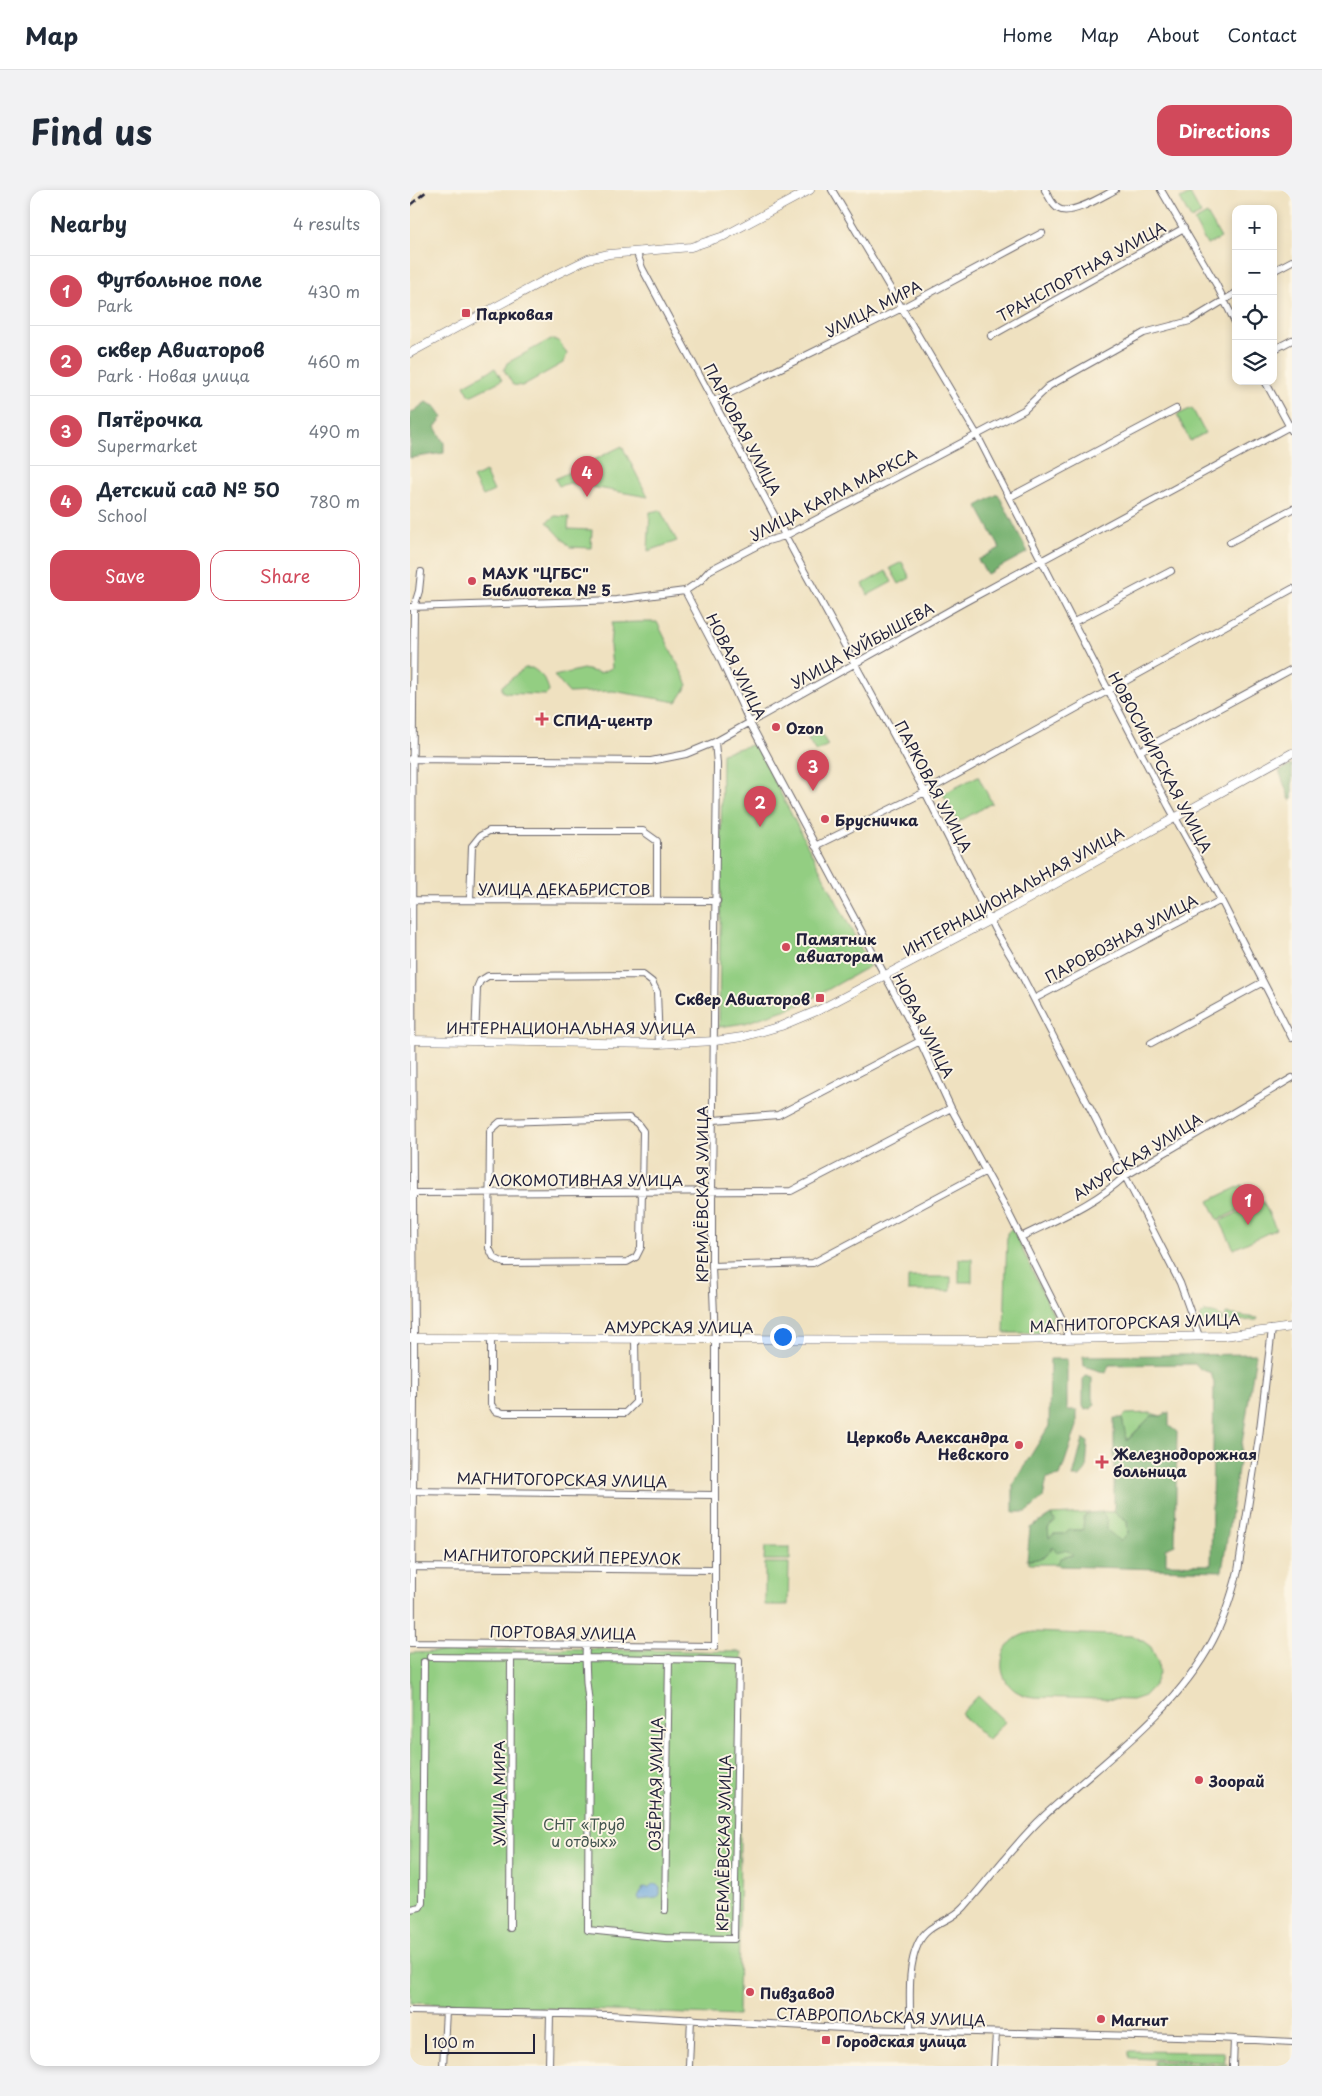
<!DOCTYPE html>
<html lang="en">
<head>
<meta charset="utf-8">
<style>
  body { margin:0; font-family:"Playpen Sans",sans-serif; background:#f2f2f3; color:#1f2937 }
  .controls { position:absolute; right:15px; top:15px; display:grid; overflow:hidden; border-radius:10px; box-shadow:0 2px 8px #0003 }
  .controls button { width:45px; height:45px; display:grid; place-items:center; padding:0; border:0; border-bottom:1px solid #e0e1e3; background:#fff; color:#1f2937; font:25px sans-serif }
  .scale { position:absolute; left:15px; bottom:12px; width:110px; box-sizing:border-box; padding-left:5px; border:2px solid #22223b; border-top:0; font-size:14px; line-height:18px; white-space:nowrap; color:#22223b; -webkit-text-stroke:4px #fcf5e5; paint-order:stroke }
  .you { position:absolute; left:372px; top:1146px; width:18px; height:18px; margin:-12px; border:4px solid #fff; border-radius:50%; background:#1a73e8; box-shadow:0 0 0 8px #1a73e833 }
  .badge { display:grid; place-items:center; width:32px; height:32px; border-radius:50%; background:#d1495b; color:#fff; font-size:16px; font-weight:700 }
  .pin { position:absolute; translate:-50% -41px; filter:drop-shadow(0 1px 2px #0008) }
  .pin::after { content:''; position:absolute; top:26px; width:18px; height:15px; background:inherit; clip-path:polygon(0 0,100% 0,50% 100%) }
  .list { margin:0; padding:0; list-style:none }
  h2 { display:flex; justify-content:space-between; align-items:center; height:65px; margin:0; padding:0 20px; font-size:21px }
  h2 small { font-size:16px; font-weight:400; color:#747a83 }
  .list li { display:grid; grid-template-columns:32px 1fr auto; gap:15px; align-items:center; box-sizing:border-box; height:70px; padding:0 20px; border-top:1px solid #e0e1e3 }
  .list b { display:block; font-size:19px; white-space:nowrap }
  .list p { margin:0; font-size:16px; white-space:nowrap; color:#747a83 }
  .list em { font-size:16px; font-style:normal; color:#747a83 }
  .actions { display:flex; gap:10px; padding:15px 20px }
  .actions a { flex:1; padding:11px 0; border:1px solid #d1495b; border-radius:15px; text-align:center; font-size:18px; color:#d1495b }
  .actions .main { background:#d1495b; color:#fff }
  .icon { flex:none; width:28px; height:28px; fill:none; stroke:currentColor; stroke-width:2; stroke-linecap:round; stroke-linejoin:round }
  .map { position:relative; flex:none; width:882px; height:1876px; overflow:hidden; border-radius:15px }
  header { display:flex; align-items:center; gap:30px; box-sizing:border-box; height:70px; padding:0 25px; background:#fff; border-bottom:1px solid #e0e1e3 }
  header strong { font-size:24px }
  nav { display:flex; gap:28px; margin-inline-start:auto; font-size:18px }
  .intro { display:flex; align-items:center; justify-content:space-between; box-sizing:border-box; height:120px; padding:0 30px }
  h1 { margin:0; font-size:35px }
  .button { padding:12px 22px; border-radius:15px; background:#d1495b; color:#fff; font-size:18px; font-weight:700 }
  main { display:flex; gap:30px; padding:0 30px }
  aside { flex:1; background:#fff; border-radius:15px; box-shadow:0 2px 8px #0003 }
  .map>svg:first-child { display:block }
  .green { fill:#93ce82; stroke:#5a785e }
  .forest { fill:#76b170; stroke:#4c6a56 }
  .water { fill:#6aa6db; stroke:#46648b }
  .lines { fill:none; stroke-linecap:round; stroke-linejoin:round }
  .minor-casing { stroke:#6a656a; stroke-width:8 }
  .tertiary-casing { stroke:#6a656a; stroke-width:9 }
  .minor { stroke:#fff; stroke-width:6 }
  .tertiary { stroke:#fff; stroke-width:8 }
  .rail { stroke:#22223b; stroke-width:2.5; stroke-dasharray:8 4; stroke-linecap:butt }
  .poi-dot { fill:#d1495b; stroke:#fcf5e5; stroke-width:2 }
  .labels { text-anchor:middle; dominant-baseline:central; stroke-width:4; stroke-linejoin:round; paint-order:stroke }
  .street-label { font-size:15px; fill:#22223b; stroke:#fcf5e5 }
  .poi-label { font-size:15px; font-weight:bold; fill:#22223b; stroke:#fcf5e5; text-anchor:start }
  .park-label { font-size:15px; fill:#445650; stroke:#fcf5e5 }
</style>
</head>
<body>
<header>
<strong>Map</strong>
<nav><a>Home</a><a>Map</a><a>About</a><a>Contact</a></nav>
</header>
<div class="intro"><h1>Find us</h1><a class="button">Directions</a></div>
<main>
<aside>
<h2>Nearby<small>4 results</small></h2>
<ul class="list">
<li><span class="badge">1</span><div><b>Футбольное поле</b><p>Park</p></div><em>430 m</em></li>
<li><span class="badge">2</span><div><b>сквер Авиаторов</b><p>Park · Новая улица</p></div><em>460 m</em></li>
<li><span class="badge">3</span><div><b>Пятёрочка</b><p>Supermarket</p></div><em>490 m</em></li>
<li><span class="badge">4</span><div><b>Детский сад № 50</b><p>School</p></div><em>780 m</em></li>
</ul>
<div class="actions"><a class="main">Save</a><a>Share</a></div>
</aside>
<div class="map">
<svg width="882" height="1876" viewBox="0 0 882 1876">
  <rect width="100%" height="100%" fill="#fcf5e5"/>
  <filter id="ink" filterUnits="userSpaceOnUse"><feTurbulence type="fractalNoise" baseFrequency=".02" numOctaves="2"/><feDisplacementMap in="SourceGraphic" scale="10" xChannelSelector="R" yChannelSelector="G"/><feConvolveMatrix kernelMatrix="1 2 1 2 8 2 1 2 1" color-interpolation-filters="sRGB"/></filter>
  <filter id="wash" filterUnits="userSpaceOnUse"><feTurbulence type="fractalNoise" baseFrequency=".0096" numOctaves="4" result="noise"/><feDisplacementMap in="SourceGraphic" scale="20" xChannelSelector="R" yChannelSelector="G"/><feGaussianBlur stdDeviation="1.12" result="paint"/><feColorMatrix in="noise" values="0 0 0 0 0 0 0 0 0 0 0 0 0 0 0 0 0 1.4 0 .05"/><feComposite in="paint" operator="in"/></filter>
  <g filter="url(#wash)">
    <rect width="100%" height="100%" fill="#efe1c0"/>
    <!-- green -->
    <path class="green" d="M780,4L791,24L781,29L770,9Z
      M797,24L811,48L797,55L784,31Z
      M141,149L149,151L157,164L153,173L112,196L103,195L94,180L97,173Z
      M85,178L92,190L60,206L54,195Z
      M782,218L795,243L780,251L767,225Z
      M212,256L238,307L160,293L149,296L145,289Z
      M75,282L84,301L73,306L63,288Z
      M250,320L267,351L238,361L240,322Z
      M145,326L159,327L158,339L182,340L181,358L160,357L137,332Z
      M492,372L500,388L489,394L480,378Z
      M476,381L482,392L458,405L453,394Z
      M228,432H247L278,495L267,512L203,501L159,503L144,486L173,479L190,483L202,478L200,456L202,433Z
      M115,478H122C131,483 138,492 139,502L136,505L96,503L92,501V496Z
      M410,542L418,555L406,562L398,549Z
      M345,554L460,776L392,814L335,833L309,837L312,563Z
      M568,586L582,613L548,632L533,604Z
      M832,995L841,1014L808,1030L799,1011Z
      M853,1011L866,1039L824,1059L810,1031Z
      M602,1038L643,1124L637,1143H594L597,1043Z
      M549,1069H562V1092H549Z
      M498,1087H541V1101H498Z
      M794,1122C803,1123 810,1123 813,1131L792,1132L790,1126Z
      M816,1124L848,1128L847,1130L817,1131L815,1128Z
      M741,1223L751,1226H741L716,1251L712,1228L716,1224Z
      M692,1322H704L717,1331L718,1343L710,1351L696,1340L697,1331Z
      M679,1323L674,1326L673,1340H658L656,1344H644L639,1348L638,1338L646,1331L641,1325Z
      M355,1357H380V1370H354Z
      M643,1357L660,1361L664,1365L651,1368L647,1374H619L617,1370C629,1370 636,1367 643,1357Z
      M355,1373H379L378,1415H355Z
      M624,1442L724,1446L733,1451L741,1457L748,1472L749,1483L745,1494L734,1506L722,1510L624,1507C581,1503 581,1447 624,1442Z
      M130,1458L332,1462L328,1826L0,1813V1463Z
      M568,1506L595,1532L578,1550L551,1524Z
      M719,1861L814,1862L815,1872L719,1868Z
      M744,1871L817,1874V1876L744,1875Z"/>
    <!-- forest -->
    <path class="forest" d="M16,212L26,217L33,227L25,237L34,253V263L0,268V224Z
      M588,304L618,362L577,384L568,370L590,358L567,316Z
      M882,575V609L880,610L869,581Z
      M846,1164L812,1381L650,1376L647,1374L651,1368L663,1365C658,1359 652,1360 646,1362L643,1357C636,1367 629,1370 617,1370L620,1338L641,1325L646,1331L638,1338L639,1348L644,1344H656L658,1340H673L674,1326L679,1323L692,1322L697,1331V1340L710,1351L718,1343L717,1331L704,1322V1228H712L717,1251L741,1226H751L759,1222V1236L767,1242L765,1355L756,1359V1374L801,1375L804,1193L801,1183L790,1179L786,1174L699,1175L696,1183L674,1176L673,1166Z
      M640,1169H657V1220H667V1236L650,1286L637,1288L633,1308L617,1322H603V1294L639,1236Z
      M676,1186L682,1188V1208L685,1214L681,1219L675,1220L673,1216V1189Z
      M673,1249L678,1252L676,1280L670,1287H663Z"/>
    <!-- water -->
    <path class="water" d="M243,1694L247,1695L250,1698V1704L247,1708L229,1710L228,1708L233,1698L236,1697L238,1698Z"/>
  </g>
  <g filter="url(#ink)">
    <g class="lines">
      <!-- minor casing -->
      <g class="minor-casing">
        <path id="minor" d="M422,0L567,245L694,492L758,615L811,710L882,848
          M635,0C639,6 642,16 649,19C661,26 693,6 705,0
          M751,0L806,94L826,134
          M227,63L232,78L393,379L515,602L585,740L609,780L770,1093L789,1146
          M863,81L882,71
          M581,146L774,38
          M863,160L882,150
          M855,191L882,241
          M304,211L492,118L632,43
          M600,307L766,219
          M820,352L882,319
          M275,401L310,468L340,533L510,851L541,918L596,1018L655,1135L658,1148
          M0,417L206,410L275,401L290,391L300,380L354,352L375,346L614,220L639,196L734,143L780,131L826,103
          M664,432L761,381
          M730,561L882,479
          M0,569L241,571L276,564L305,552L553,413L882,235
          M405,656L515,602L882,399
          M0,710L307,711
          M60,710L62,656L70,646L79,641H233L247,651V711
          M624,809L811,710
          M65,850L67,798L70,791L78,786L233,785L242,792L247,802L249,854
          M741,853L853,792
          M219,928L227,933L233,941L231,1057L226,1067L217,1072L94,1073L84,1068L79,1058L80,941L90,932Z
          M304,930L368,925L510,851
          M0,1003L381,1001L541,918
          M611,1047C647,1029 685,1014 715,986L882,888
          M302,1076L403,1073L576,981
          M81,1148V1214L85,1221L93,1223H215L226,1212L225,1149
          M0,1301L304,1305
          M0,1377L304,1380
          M0,1453L305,1456V1150L302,1076V1001L307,574L305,552
          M2,1453C1,1351 5,1249 4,1146C2,903 1,660 4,417L9,401L11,382
          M20,1467C123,1468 226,1467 329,1471L324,1749L255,1748L178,1740L179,1514C176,1494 175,1475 176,1455
          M0,1719L10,1717L12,1712L14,1472
          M255,1720L259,1468
          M100,1738L101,1468
          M0,1821L199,1825L450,1839L806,1848L882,1852
          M500,1841C501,1813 496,1780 508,1754C518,1732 540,1733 554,1717C581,1687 605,1653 634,1626C692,1572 764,1523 802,1452C814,1430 822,1404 828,1381L849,1247L862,1139
          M33,1876L36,1821
          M139,1876L140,1824
          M279,1876L281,1828
          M584,1876L586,1843
          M823,1876L824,1849"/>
      </g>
      <!-- tertiary casing -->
      <g class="tertiary-casing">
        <path id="tertiary" d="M0,163L137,89L178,69L199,64L281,57L314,46L400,0
          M0,850L249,854L305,851L332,847L371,836L409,820L580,730L882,563
          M0,1148L598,1150L814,1146L882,1137"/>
      </g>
      <!-- minor -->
      <use href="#minor" class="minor"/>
      <!-- tertiary -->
      <use href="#tertiary" class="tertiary"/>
      <!-- rail -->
      <path class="rail" d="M0,15L18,0"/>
    </g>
  </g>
  <!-- markers -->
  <g class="poi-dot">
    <rect x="51" y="118" width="10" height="10" rx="2.5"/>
    <circle cx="62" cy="391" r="5"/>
    <path d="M129.5 521.5h5v5h5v5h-5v5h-5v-5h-5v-5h5z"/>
    <circle cx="366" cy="537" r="5"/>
    <circle cx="415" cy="629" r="5"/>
    <circle cx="376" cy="757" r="5"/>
    <rect x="405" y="803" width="10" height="10" rx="2.5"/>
    <circle cx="609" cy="1255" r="5"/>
    <path d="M689.5 1264.5h5v5h5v5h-5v5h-5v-5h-5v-5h5z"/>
    <circle cx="789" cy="1590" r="5"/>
    <circle cx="340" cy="1802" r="5"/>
    <circle cx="691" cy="1829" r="5"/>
    <rect x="411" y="1845" width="10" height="10" rx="2.5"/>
  </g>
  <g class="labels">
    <!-- street labels -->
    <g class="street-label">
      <text transform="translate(671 81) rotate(-29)">ТРАНСПОРТНАЯ УЛИЦА</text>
      <text transform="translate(463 118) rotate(-27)">УЛИЦА МИРА</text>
      <text transform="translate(333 239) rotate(62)">ПАРКОВАЯ УЛИЦА</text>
      <text transform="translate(423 304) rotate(-27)">УЛИЦА КАРЛА МАРКСА</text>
      <text transform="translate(452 455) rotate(-29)">УЛИЦА КУЙБЫШЕВА</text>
      <text transform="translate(327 476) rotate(64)">НОВАЯ УЛИЦА</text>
      <text transform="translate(751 572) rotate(62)">НОВОСИБИРСКАЯ УЛИЦА</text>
      <text transform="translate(524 596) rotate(62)">ПАРКОВАЯ УЛИЦА</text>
      <text x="154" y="698">УЛИЦА ДЕКАБРИСТОВ</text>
      <text transform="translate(603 701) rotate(-29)">ИНТЕРНАЦИОНАЛЬНАЯ УЛИЦА</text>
      <text transform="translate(711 748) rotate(-28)">ПАРОВОЗНАЯ УЛИЦА</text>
      <text transform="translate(514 835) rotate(63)">НОВАЯ УЛИЦА</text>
      <text x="161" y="837">ИНТЕРНАЦИОНАЛЬНАЯ УЛИЦА</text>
      <text transform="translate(727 966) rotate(-32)">АМУРСКАЯ УЛИЦА</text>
      <text x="176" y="989">ЛОКОМОТИВНАЯ УЛИЦА</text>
      <text transform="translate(291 1004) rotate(-90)">КРЕМЛЁВСКАЯ УЛИЦА</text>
      <text transform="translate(725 1132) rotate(-2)">МАГНИТОГОРСКАЯ УЛИЦА</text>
      <text x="269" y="1136">АМУРСКАЯ УЛИЦА</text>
      <text transform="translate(152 1289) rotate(1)">МАГНИТОГОРСКАЯ УЛИЦА</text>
      <text transform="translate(152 1366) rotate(1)">МАГНИТОГОРСКИЙ ПЕРЕУЛОК</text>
      <text transform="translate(153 1442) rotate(1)">ПОРТОВАЯ УЛИЦА</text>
      <text transform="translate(245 1594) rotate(-89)">ОЗЁРНАЯ УЛИЦА</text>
      <text transform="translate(88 1603) rotate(-90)">УЛИЦА МИРА</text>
      <text transform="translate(313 1653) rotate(-89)">КРЕМЛЁВСКАЯ УЛИЦА</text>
      <text transform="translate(471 1826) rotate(2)">СТАВРОПОЛЬСКАЯ УЛИЦА</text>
    </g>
    <!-- poi labels -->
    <g class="poi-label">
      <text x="66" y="123">Парковая</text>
      <text x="72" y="382">МАУК "ЦГБС"<tspan x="72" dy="17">Библиотека № 5</tspan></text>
      <text x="143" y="529">СПИД-центр</text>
      <text x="376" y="537">Ozon</text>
      <text x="425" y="629">Брусничка</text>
      <text x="386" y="748">Памятник<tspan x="386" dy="17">авиаторам</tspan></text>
      <text x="400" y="808" text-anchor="end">Сквер Авиаторов</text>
      <text x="599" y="1246" text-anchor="end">Церковь Александра<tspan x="599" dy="17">Невского</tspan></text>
      <text x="703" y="1263">Железнодорожная<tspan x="703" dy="17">больница</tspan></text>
      <text x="799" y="1590">Зоорай</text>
      <text x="350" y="1802">Пивзавод</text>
      <text x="701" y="1829">Магнит</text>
      <text x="426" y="1850">Городская улица</text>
    </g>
    <!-- park labels -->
    <g class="park-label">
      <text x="174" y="1633">СНТ «Труд<tspan x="174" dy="17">и отдых»</tspan></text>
    </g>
  </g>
</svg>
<div class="controls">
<button>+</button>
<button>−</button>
<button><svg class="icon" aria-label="locate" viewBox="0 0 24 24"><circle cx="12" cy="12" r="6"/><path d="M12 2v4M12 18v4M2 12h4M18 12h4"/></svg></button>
<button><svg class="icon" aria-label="layers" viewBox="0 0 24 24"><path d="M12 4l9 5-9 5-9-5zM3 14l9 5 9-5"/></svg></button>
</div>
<div class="scale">100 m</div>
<div class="you"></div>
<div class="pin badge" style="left:838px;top:1035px">1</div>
<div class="pin badge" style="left:350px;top:637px">2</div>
<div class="pin badge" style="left:403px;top:601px">3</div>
<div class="pin badge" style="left:177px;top:307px">4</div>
</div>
</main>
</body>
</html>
